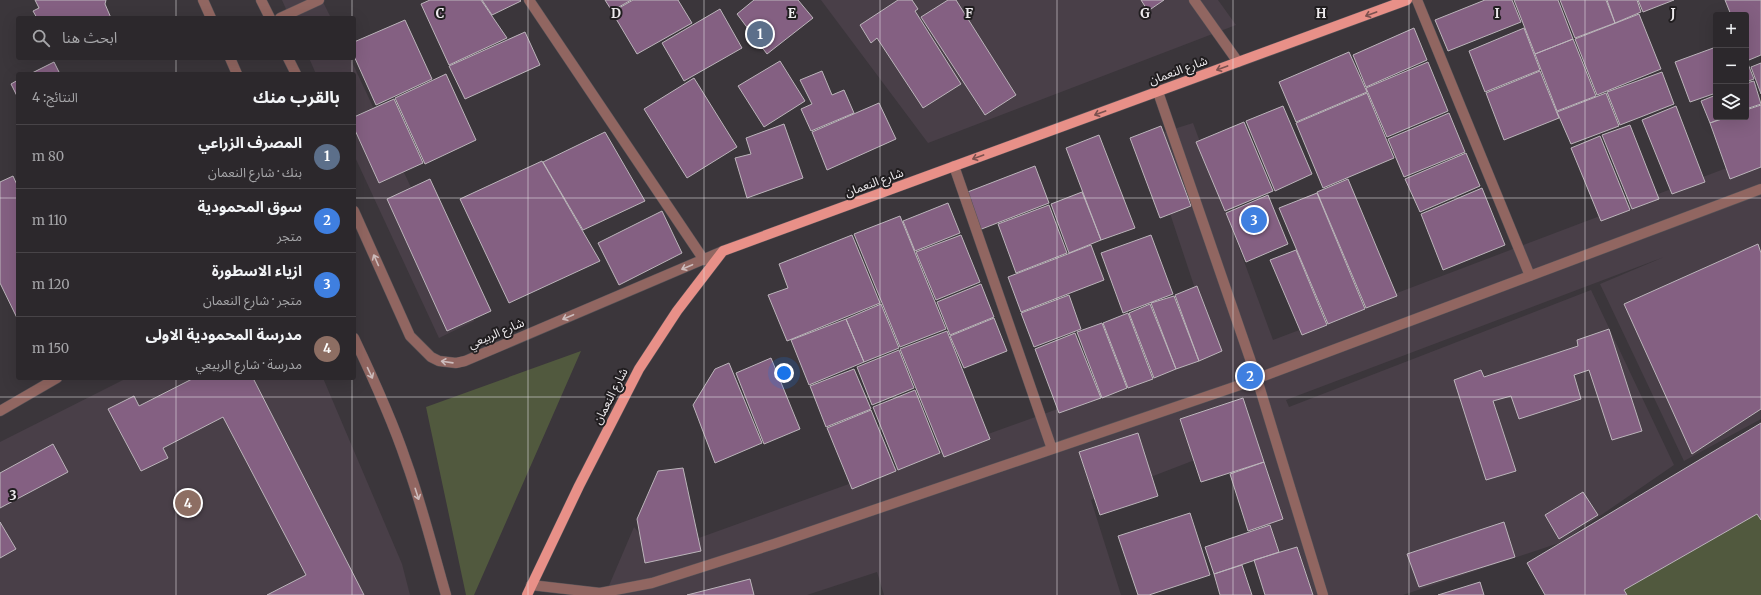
<!DOCTYPE html>
<html lang="ar">
<head>
<meta charset="utf-8">
<style>
  body { margin:0; font-family:Merriweather,"Noto Sans Arabic",serif; background:#383438; color:#f1f3f6; direction:rtl }
  .controls { position:absolute; right:12px; top:12px; display:grid; overflow:hidden; border-radius:4px; box-shadow:0 4px 16px #0002 }
  .controls button { width:36px; height:36px; display:grid; place-items:center; padding:0; border:0; border-bottom:1px solid #484448; background:#2c282c; color:#f1f3f6; font:20px sans-serif }
  .you { position:absolute; left:784px; top:373px; width:14px; height:14px; margin:-10px; border:3px solid #fff; border-radius:50%; background:#1a73e8; box-shadow:0 0 0 6px #1a73e833 }
  .badge { display:grid; place-items:center; width:26px; height:26px; border-radius:50%; background:#b1c500; color:#fff; font-size:13px; font-weight:700 }
  .pin { position:absolute; translate:-50% -50%; border:2px solid #fff; box-shadow:0 1px 4px #0006 }
  .list { margin:0; padding:0; list-style:none }
  h2 { display:flex; justify-content:space-between; align-items:center; height:52px; margin:0; padding:0 16px; font-size:17px }
  h2 small { font-size:13px; font-weight:400; color:#a6a6a9 }
  .list li { display:grid; grid-template-columns:26px 1fr auto; gap:12px; align-items:center; box-sizing:border-box; height:64px; padding:0 16px; border-top:1px solid #484448 }
  .list b { display:block; font-size:15px; white-space:nowrap }
  .list p { margin:0; font-size:13px; white-space:nowrap; color:#a6a6a9 }
  .list em { font-size:13px; font-style:normal; color:#a6a6a9 }
  .icon { flex:none; width:22px; height:22px; fill:none; stroke:currentColor; stroke-width:2; stroke-linecap:round; stroke-linejoin:round }
  .map { position:relative; flex:none; width:1761px; height:595px; overflow:hidden; direction:ltr }
  .search { position:absolute; background:#2c282c; box-shadow:0 4px 16px #0002; left:16px; top:16px; width:340px; height:44px; display:flex; align-items:center; gap:10px; box-sizing:border-box; padding:0 14px; border-radius:4px; color:#a6a6a9; font-size:15px }
  .panel { position:absolute; background:#2c282c; box-shadow:0 4px 16px #0002; left:16px; top:72px; width:340px; height:308px; border-radius:4px; direction:rtl }
  .map>svg:first-child { display:block }
  .built { fill:#493f48 }
  .green { fill:#51593e }
  .building { fill:#846082; stroke:#bcb5bb }
  .lines { fill:none; stroke-linecap:round; stroke-linejoin:round }
  .minor-casing { stroke:#575357; stroke-width:11 }
  .major-casing { stroke:#575357; stroke-width:11 }
  .minor { stroke:#916661; stroke-width:10 }
  .major { stroke:#e89088; stroke-width:10 }
  .oneway { stroke:#7b514f }
  .oneway2 { stroke:#cdbcbc }
  .grid { fill:none; stroke:#edeaed; stroke-width:1; stroke-opacity:0.55 }
  .labels { text-anchor:middle; dominant-baseline:central; stroke-width:4; stroke-linejoin:round; paint-order:stroke }
  .street-label { font-size:12px; fill:#edeaed; stroke:#211e20 }
  .grid-label { font-size:13px; text-anchor:middle; font-weight:bold; fill:#edeaed; stroke:#211e20; stroke-width:4; stroke-linejoin:round; paint-order:stroke }
</style>
</head>
<body>
<div class="map">
<svg width="1761" height="595" viewBox="0 0 1761 595">
  <rect width="100%" height="100%" fill="#3b363b"/>
  <!-- built -->
  <path class="built" d="M282,0H322L331,18H290Z
    M821,0H1218L1236,25L928,143Z
    M309,58H350L474,321L439,338L354,155V74H316Z
    M1193,123L1273,340L1761,155V419L1684,461L1600,284L1664,257L1286,400L1289,407L1591,290L1674,465L1562,542L1403,595H1280L1231,446L1091,500L1121,595H884L877,572L807,595H605L634,527L657,553L1216,352L1145,138Z
    M127,378H323L402,564L410,595H0V442Z"/>
  <!-- green -->
  <path class="green" d="M581,351L474,595H466L426,407Z
    M1757,514L1761,520V595H1627L1624,590Z"/>
  <!-- building -->
  <path class="building" d="M35,0H106L105,4L111,18H37L33,11L39,8Z
    M430,0H481L507,38L449,65L421,4Z
    M482,0H520L521,1L492,15Z
    M605,0H631L612,11Z
    M633,0H678L692,23L637,54L612,12Z
    M754,0H798L813,18L767,54L737,14Z
    M898,0H912L918,9L915,11L961,84L923,108L877,38L871,43L860,25Z
    M948,0H956L1016,95L985,115L921,17Z
    M1141,0H1164L1148,11Z
    M1485,0H1512L1521,22L1448,51L1435,20Z
    M1514,0H1558L1573,39L1535,54Z
    M1560,0H1606L1615,23L1575,38Z
    M1607,0H1637L1641,12L1615,23Z
    M1638,0H1674L1643,12Z
    M1725,0H1761V55L1749,60L1746,53V15H1731Z
    M720,9L742,48L684,81L662,43Z
    M1639,14L1661,69L1597,95L1575,39Z
    M405,20L432,79L376,105L354,56V42Z
    M1414,28L1427,60L1366,87L1353,55Z
    M1524,28L1540,70L1485,92L1469,51Z
    M525,32L540,65L465,99L449,66Z
    M1573,39L1596,96L1557,111L1535,54Z
    M1716,47V93L1690,102L1675,62Z
    M1349,52L1367,92L1296,122L1279,82Z
    M1746,59L1754,79L1746,82Z
    M780,61L805,101L764,127L738,86Z
    M54,62L60,74H30Z
    M1428,62L1448,111L1387,137L1366,88Z
    M1761,63V94L1751,67Z
    M822,71L832,95L844,90L854,113L811,131L801,109L812,104L800,80Z
    M1540,71L1559,118L1504,140L1486,93Z
    M1662,72L1674,104L1620,125L1607,92Z
    M446,74L476,140L425,164L395,98Z
    M694,78L737,147L687,178L644,109Z
    M18,80V98L11,84Z
    M1754,81L1761,104L1746,109V83Z
    M1367,93L1394,158L1323,188L1296,123Z
    M1606,93L1619,126L1571,144L1557,112Z
    M1716,95V117H1725L1710,123L1701,101Z
    M394,99L423,163L379,183L354,128V117Z
    M879,103L896,139L827,170L812,132Z
    M1761,105V167L1730,179L1710,123L1728,117H1746V110Z
    M1283,106L1312,174L1275,191L1246,121Z
    M1676,106L1705,182L1672,194L1642,120Z
    M1449,113L1465,152L1404,177L1388,139Z
    M1244,122L1273,191L1225,211L1196,142Z
    M784,124L803,178L747,198L735,158L751,154L746,138Z
    M1630,125L1659,199L1632,209L1602,135Z
    M1161,126L1191,206L1160,218L1130,138Z
    M605,132L645,201L583,230L543,162Z
    M1099,135L1135,228L1101,240L1066,148Z
    M1600,136L1630,210L1601,221L1571,148Z
    M1466,153L1480,186L1420,212L1405,179Z
    M542,161L600,261L509,303L460,199Z
    M1035,166L1049,203L979,230L965,193Z
    M13,176L18,187V320L0,283V182Z
    M430,179L491,311L447,331L387,199Z
    M1348,179L1397,296L1366,308L1317,192Z
    M1482,188L1505,245L1443,270L1421,214Z
    M1082,192L1101,240L1069,253L1051,204Z
    M1317,193L1365,309L1328,324L1279,208Z
    M1268,195L1288,244L1246,262L1226,213Z
    M948,203L960,233L915,251L903,221Z
    M1049,205L1067,253L1016,273L998,224Z
    M662,211L682,253L619,285L598,243Z
    M900,216L946,329L900,347L854,234Z
    M852,235L880,303L787,341L768,295L788,288L779,264Z
    M961,235L980,282L936,300L916,252Z
    M1151,235L1173,294L1123,313L1101,253Z
    M1758,244L1761,253V409L1692,454L1624,304Z
    M1091,245L1104,280L1021,312L1008,277Z
    M1296,250L1327,325L1302,335L1270,260Z
    M981,284L994,317L950,335L937,302Z
    M1197,286L1222,351L1199,361L1175,295Z
    M1069,295L1081,329L1034,347L1021,313Z
    M1174,296L1199,361L1176,369L1151,303Z
    M881,304L899,348L864,362L846,319Z
    M1150,304L1176,369L1154,378L1129,313Z
    M1128,313L1153,379L1128,388L1103,323Z
    M994,318L1007,351L964,368L950,336Z
    M846,319L864,362L809,385L791,340Z
    M1102,323L1127,388L1102,398L1077,332Z
    M1609,329L1642,431L1612,440L1589,370L1574,375L1581,399L1519,419L1511,396L1493,401L1516,471L1486,480L1454,380L1481,370L1484,377L1578,346L1577,340Z
    M947,331L990,439L944,457L900,349Z
    M1075,333L1101,398L1059,413L1035,349Z
    M899,350L914,388L872,405L857,367Z
    M771,358L800,429L764,444L736,373Z
    M729,363L762,443L715,463L693,405L715,369Z
    M854,369L871,409L826,427L810,386Z
    M194,378H253L364,595H267L306,575L223,417L163,448L168,458L141,471L108,409L134,396L139,406Z
    M915,390L940,453L898,470L873,407Z
    M1243,398L1264,462L1201,482L1180,419Z
    M871,410L896,471L852,489L827,428Z
    M1761,423V520L1757,514L1624,590L1627,595H1545L1527,563Z
    M1138,433L1158,496L1100,515L1079,452Z
    M53,444L68,472L0,508V473Z
    M1264,462L1283,519L1248,531L1230,474Z
    M683,468L701,551L645,563L637,519L658,471Z
    M1583,492L1598,515L1559,539L1545,515Z
    M1190,513L1210,575L1149,595H1138L1118,536Z
    M0,522L16,549L0,558Z
    M1504,522L1515,557L1419,587L1407,554Z
    M1270,525L1279,552L1214,574L1205,547Z
    M1297,547L1313,595H1265L1254,560Z
    M1242,565L1252,595H1220L1214,574Z
    M750,579L754,595H687Z
    M1480,582L1484,595H1438Z"/>
  <g class="lines">
    <!-- minor casing -->
    <g class="minor-casing">
      <path id="minor" d="M203,0L211,18
        M261,0L270,18
        M529,0L704,260
        M1194,0L1238,62
        M1417,0L1530,276
        M280,18L319,0
        M230,58L237,74
        M288,58L296,74
        M1158,92L1257,379L1323,595
        M954,166L1052,449
        M354,211L410,336L431,357L439,361L456,363L465,361L723,251
        M354,338C373,378 392,419 406,461C422,505 433,550 446,595
        M0,411L57,378
        M531,585L600,593L652,583L774,544L1240,385L1761,189"/>
    </g>
    <!-- major casing -->
    <g class="major-casing">
      <path id="major" d="M527,595L579,486L639,369L677,311L723,251L1407,0"/>
    </g>
    <!-- minor -->
    <use href="#minor" class="minor"/>
    <!-- major -->
    <use href="#major" class="major"/>
  </g>
  <!-- one-way arrows -->
  <defs><path id="oneway-shaft" d="M-6 0H5M1.5-3L5.5 0L1.5 3" fill="none" stroke-width="1.6" stroke-linecap="round" stroke-linejoin="round"/></defs>
  <g class="oneway">
    <use href="#oneway-shaft" transform="translate(1371 14) rotate(160)"/>
    <use href="#oneway-shaft" transform="translate(1222 68) rotate(160)"/>
    <use href="#oneway-shaft" transform="translate(1100 113) rotate(160)"/>
    <use href="#oneway-shaft" transform="translate(978 157) rotate(160)"/>
  </g>
  <g class="oneway2">
    <use href="#oneway-shaft" transform="translate(376 260) rotate(-114)"/>
    <use href="#oneway-shaft" transform="translate(687 267) rotate(157)"/>
    <use href="#oneway-shaft" transform="translate(568 317) rotate(157)"/>
    <use href="#oneway-shaft" transform="translate(447 362) rotate(-172)"/>
    <use href="#oneway-shaft" transform="translate(370 373) rotate(65)"/>
    <use href="#oneway-shaft" transform="translate(417 494) rotate(72)"/>
  </g>
  <!-- grid -->
  <path class="grid" d="M176,0V18M352,0V18M528,0V595M704,0V595M880,0V595M1057,0V595M1233,0V595M1409,0V595M1585,0V595M176,58V74M352,58V74M0,198H18M354,198H1761M176,378V595M352,378V595M0,397H1761"/>
  <g class="labels">
    <!-- street labels -->
    <g class="street-label">
      <text transform="translate(1178 70) rotate(-20)">شارع النعمان</text>
      <text transform="translate(874 182) rotate(-20)">شارع النعمان</text>
      <text transform="translate(496 333) rotate(-23)">شارع الربيعي</text>
      <text transform="translate(610 396) rotate(-63)">شارع النعمان</text>
    </g>
  </g>
  <g class="grid-label">
    <text x="440" y="18">C</text>
    <text x="616" y="18">D</text>
    <text x="792" y="18">E</text>
    <text x="969" y="18">F</text>
    <text x="1145" y="18">G</text>
    <text x="1321" y="18">H</text>
    <text x="1497" y="18">I</text>
    <text x="1673" y="18">J</text>
    <text x="13" y="500">3</text>
  </g>
</svg>
<div class="controls">
<button>+</button>
<button>−</button>
<button><svg class="icon" aria-label="layers" viewBox="0 0 24 24"><path d="M12 4l9 5-9 5-9-5zM3 14l9 5 9-5"/></svg></button>
</div>
<div class="you"></div>
<div class="pin badge" style="left:760px;top:34px;background:#5c6f8a">1</div>
<div class="pin badge" style="left:1250px;top:376px;background:#3f7fe0">2</div>
<div class="pin badge" style="left:1254px;top:220px;background:#3f7fe0">3</div>
<div class="pin badge" style="left:188px;top:503px;background:#8d6e63">4</div>
<div class="search"><svg class="icon" aria-label="search" viewBox="0 0 24 24"><circle cx="10" cy="10" r="6"/><path d="M15 15l6 6"/></svg>ابحث هنا</div>
<section class="panel">
<h2>بالقرب منك<small>النتائج: 4</small></h2>
<ul class="list">
<li><span class="badge" style="background:#5c6f8a">1</span><div><b>المصرف الزراعي</b><p>بنك · شارع النعمان</p></div><em>80 m</em></li>
<li><span class="badge" style="background:#3f7fe0">2</span><div><b>سوق المحمودية</b><p>متجر</p></div><em>110 m</em></li>
<li><span class="badge" style="background:#3f7fe0">3</span><div><b>ازياء الاسطورة</b><p>متجر · شارع النعمان</p></div><em>120 m</em></li>
<li><span class="badge" style="background:#8d6e63">4</span><div><b>مدرسة المحمودية الاولى</b><p>مدرسة · شارع الربيعي</p></div><em>150 m</em></li>
</ul>
</section>
</div>
</body>
</html>
